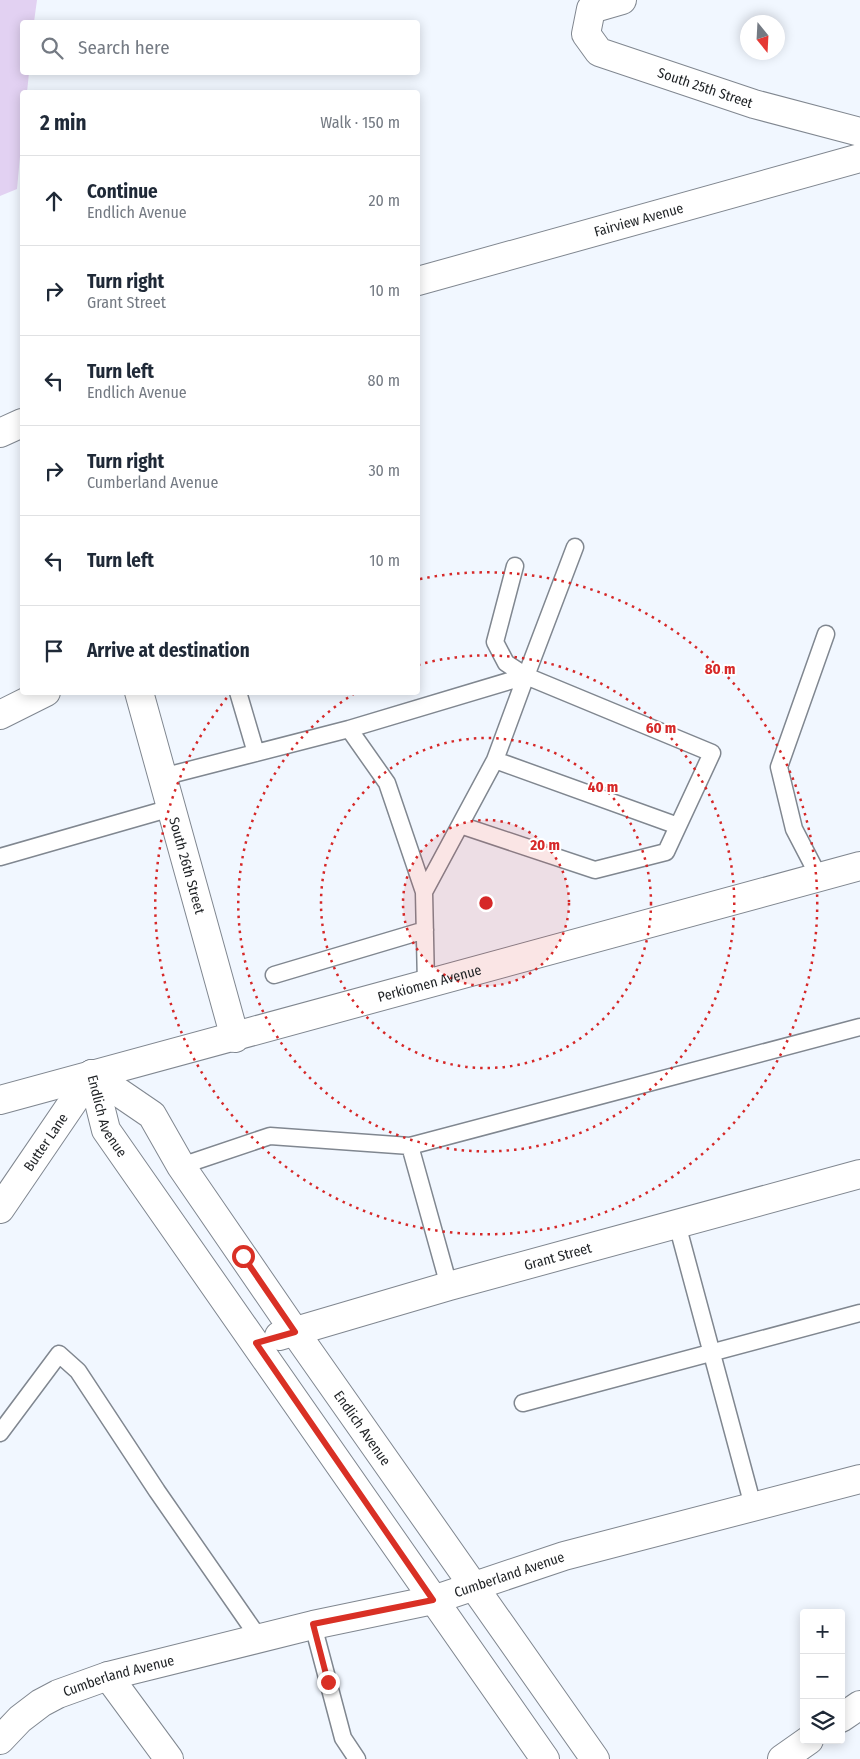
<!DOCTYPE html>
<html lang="en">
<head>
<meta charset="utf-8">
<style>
  body { margin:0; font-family:"Fira Sans Condensed",sans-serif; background:#f6f6f7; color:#1f2937 }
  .controls { position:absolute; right:15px; bottom:15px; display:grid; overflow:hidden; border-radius:5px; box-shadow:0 2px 12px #0003 }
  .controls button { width:45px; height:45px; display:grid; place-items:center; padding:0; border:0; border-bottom:1px solid #e0e1e3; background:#fff; color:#1f2937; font:25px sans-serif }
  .compass { position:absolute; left:740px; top:15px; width:45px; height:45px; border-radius:50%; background:#fff; box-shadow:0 2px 12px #0003; rotate:162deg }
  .stop { position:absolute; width:15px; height:15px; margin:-11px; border:4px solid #d93025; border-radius:50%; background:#fff }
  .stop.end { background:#d93025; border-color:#fff; box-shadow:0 1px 5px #0008 }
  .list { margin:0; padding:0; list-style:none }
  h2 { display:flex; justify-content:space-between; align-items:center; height:65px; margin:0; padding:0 20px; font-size:21px }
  h2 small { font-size:16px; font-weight:400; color:#747a83 }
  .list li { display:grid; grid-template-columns:32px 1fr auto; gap:15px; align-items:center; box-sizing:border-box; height:90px; padding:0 20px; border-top:1px solid #e0e1e3 }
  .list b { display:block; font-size:19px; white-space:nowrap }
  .list p { margin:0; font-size:16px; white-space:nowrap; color:#747a83 }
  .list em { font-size:16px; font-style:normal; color:#747a83 }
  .icon { flex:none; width:28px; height:28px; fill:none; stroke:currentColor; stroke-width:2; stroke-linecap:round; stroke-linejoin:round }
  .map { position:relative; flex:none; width:860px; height:1759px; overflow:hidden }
  .search { position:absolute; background:#fff; box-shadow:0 2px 12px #0003; left:20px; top:20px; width:400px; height:55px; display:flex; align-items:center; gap:12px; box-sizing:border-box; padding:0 18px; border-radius:5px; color:#747a83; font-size:19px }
  .panel { position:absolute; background:#fff; box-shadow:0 2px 12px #0003; left:20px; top:90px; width:400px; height:605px; border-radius:5px }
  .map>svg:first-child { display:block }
  .green { fill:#e2d1f2 }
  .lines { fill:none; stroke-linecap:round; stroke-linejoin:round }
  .lane-casing { stroke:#808790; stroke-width:19 }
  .street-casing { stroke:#808790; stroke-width:30 }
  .primary-casing { stroke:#808790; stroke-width:30 }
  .lane { stroke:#fff; stroke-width:16 }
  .street { stroke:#fff; stroke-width:28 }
  .primary { stroke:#fff; stroke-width:28 }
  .route { stroke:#d93025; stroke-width:6 }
  .ring { fill:none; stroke:#d62828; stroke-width:2.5; stroke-dasharray:2.5 5 }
  .labels { text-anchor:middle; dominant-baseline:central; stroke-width:4; stroke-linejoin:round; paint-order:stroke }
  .street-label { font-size:14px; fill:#1e2124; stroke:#fff }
  .centre { fill:#d62828; stroke:#fff; stroke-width:2.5 }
  .ring-label { font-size:15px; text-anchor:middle; font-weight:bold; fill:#d62828; stroke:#fff; stroke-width:4; stroke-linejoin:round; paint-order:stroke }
</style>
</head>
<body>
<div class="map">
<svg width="860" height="1759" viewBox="0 0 860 1759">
  <rect width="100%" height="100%" fill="#f1f7ff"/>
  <!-- green -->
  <path class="green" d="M0,0H37L34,22H22V72L29,73L27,92H22V135L17,189L0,196Z"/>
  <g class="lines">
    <!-- lane casing -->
    <g class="lane-casing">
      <path id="lane" d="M515,566L495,642L506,663L526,676
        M526,676L575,547
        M238,692L256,753
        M349,729L526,676
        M495,760L678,826
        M162,777L349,729L387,783L424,892
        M0,857L171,808
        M819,877L794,829L779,767L826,634
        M274,975L425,930
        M426,985L424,892L495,760L526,676L712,753L666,852L595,870L460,825
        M410,1146L449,1286
        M181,1166L270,1136L410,1146L860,1027
        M677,1224L753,1506
        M523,1403L860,1313
        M0,1433L59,1354L78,1371L157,1491L259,1638
        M313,1625L343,1738L357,1759"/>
    </g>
    <!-- street casing -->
    <g class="street-casing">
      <g id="street">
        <path id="s1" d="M622,0L591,9L586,34L599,52L754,104L860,132"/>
        <path id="s2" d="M418,281L860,158"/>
        <path d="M0,433L22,423"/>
        <path id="s3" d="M139,692L235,1038"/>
        <path d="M0,715L46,692"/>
        <path id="s4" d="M92,1074L152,1115L181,1166L295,1332L595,1759"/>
        <path id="s5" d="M92,1074L106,1130L545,1759"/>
        <path id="s6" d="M0,1209L92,1074"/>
        <path id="s7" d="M279,1336L449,1286L860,1174"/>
        <path d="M108,1676L169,1759"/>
        <path d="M841,1718L860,1705"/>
        <path id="s8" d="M0,1740L20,1719L41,1703L58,1694L108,1676L313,1625L433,1600L564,1556L860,1479"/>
        <path d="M782,1759L809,1740"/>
      </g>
    </g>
    <!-- primary casing -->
    <g class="primary-casing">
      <g id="primary">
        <path id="s9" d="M0,1100L860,866"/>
      </g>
    </g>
    <!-- lane -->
    <use href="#lane" class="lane"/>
    <!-- street -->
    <use href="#street" class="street"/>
    <!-- primary -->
    <use href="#primary" class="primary"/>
  </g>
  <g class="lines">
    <!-- route -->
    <path class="route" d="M243,1256L295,1332L256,1343L433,1600L313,1624L328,1682"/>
  </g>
  <!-- distance rings -->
  <circle cx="486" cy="903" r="83" fill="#d62828" fill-opacity=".12"/>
  <g class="ring">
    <circle cx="486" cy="903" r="83"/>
    <circle cx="486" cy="903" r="165"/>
    <path d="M418 665A248 248 0 1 1 355 693"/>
    <path d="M420 579A331 331 0 1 1 229 695"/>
  </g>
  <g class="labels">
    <!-- street labels -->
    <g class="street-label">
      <text stroke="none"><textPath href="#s1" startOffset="192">South 25th Street</textPath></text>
      <text stroke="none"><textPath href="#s2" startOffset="229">Fairview Avenue</textPath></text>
      <text stroke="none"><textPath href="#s3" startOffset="180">South 26th Street</textPath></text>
      <text stroke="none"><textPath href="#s9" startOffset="445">Perkiomen Avenue</textPath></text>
      <text stroke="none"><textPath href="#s5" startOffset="45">Endlich Avenue</textPath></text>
      <text stroke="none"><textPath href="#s6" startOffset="81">Butter Lane</textPath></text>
      <text stroke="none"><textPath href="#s7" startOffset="290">Grant Street</textPath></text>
      <text stroke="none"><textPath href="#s4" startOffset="450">Endlich Avenue</textPath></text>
      <text stroke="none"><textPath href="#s8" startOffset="542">Cumberland Avenue</textPath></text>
      <text stroke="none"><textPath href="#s8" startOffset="138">Cumberland Avenue</textPath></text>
    </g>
  </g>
  <circle cx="486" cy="903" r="8" class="centre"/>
  <g class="ring-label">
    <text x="720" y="674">80 m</text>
    <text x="661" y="733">60 m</text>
    <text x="603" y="792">40 m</text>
    <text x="545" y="850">20 m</text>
  </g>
</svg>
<div class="controls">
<button>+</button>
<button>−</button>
<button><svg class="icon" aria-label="layers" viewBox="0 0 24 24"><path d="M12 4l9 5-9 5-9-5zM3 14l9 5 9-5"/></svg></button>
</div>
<svg class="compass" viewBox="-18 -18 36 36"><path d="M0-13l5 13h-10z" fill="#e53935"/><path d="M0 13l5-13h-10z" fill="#747a83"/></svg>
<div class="stop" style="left:243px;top:1256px"></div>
<div class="stop end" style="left:328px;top:1682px"></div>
<div class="search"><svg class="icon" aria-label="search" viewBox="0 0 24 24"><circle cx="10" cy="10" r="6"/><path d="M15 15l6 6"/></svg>Search here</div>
<section class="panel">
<h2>2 min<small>Walk · 150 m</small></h2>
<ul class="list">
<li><svg class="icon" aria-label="ahead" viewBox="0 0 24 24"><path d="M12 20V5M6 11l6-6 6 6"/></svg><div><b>Continue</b><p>Endlich Avenue</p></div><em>20 m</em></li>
<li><svg class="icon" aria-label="right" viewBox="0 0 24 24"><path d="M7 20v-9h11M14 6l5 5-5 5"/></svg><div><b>Turn right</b><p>Grant Street</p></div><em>10 m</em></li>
<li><svg class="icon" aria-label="left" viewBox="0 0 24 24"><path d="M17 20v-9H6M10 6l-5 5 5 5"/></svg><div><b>Turn left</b><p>Endlich Avenue</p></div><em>80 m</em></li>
<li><svg class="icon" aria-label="right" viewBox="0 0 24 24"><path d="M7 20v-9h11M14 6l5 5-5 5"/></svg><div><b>Turn right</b><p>Cumberland Avenue</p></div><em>30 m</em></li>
<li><svg class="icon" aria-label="left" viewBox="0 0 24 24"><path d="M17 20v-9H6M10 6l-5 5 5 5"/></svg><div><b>Turn left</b></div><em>10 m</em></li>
<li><svg class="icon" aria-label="arrive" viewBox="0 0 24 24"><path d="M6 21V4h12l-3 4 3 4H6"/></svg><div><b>Arrive at destination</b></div></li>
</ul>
</section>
</div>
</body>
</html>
